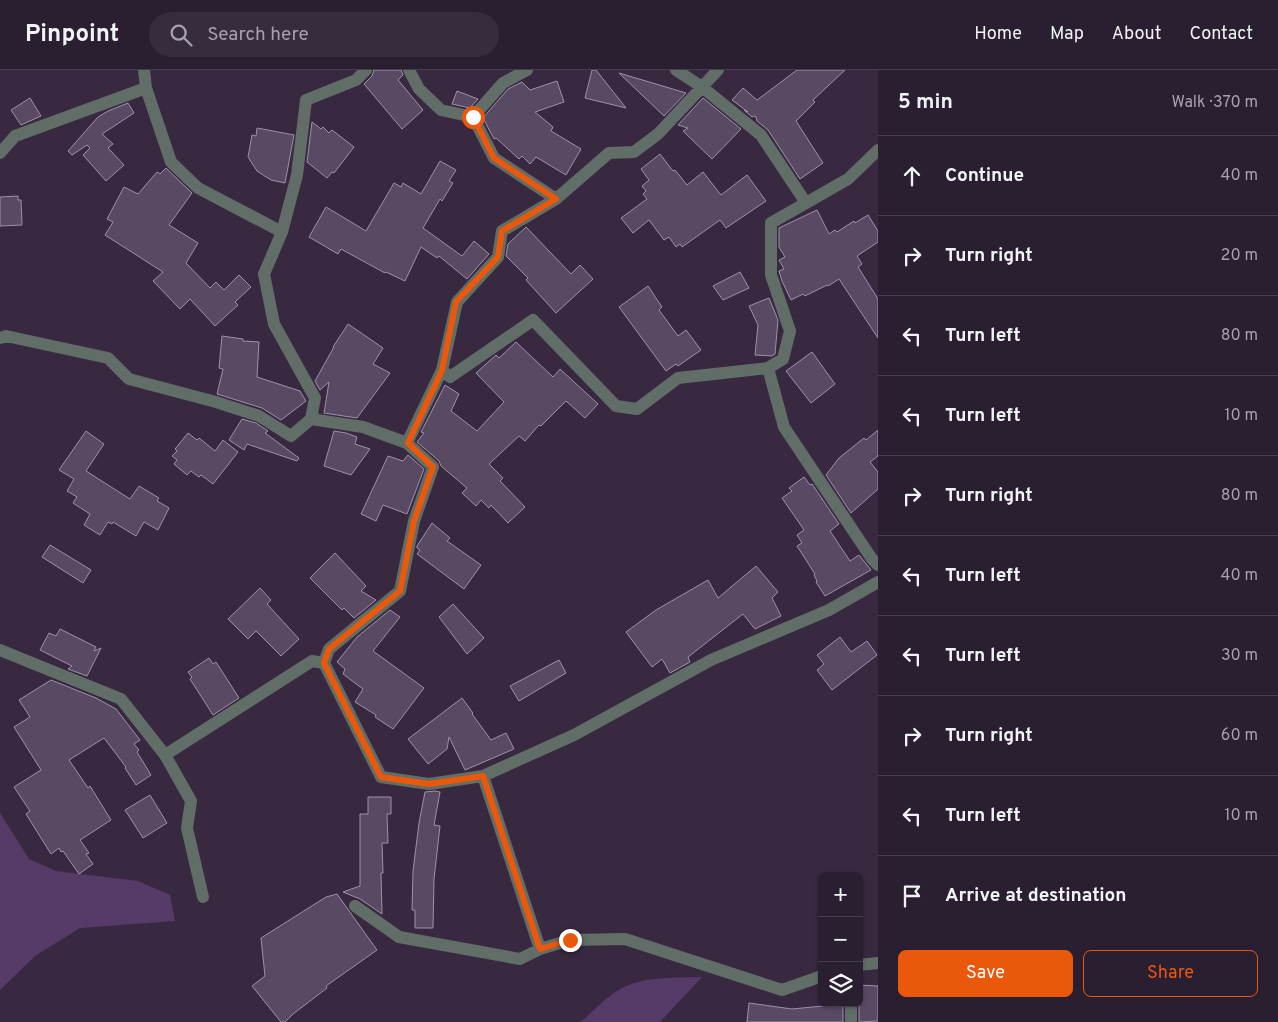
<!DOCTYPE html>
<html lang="en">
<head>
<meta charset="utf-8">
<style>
  body { margin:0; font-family:Overpass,sans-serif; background:#362c3d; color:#f1f3f6 }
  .controls { position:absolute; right:15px; bottom:15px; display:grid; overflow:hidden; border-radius:8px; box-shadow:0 1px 4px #0004 }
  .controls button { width:45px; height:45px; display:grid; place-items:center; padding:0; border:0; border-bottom:1px solid #463d4d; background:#2a1f31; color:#f1f3f6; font:25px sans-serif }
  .stop { position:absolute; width:15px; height:15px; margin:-11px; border:4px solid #ea580c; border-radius:50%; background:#fff }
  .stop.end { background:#ea580c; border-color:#fff; box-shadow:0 1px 5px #0008 }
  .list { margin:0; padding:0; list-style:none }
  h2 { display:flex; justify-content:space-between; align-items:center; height:65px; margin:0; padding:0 20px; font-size:21px }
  h2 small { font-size:16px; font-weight:400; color:#a5a2ab }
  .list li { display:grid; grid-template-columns:32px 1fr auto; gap:15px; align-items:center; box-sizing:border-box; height:80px; padding:0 20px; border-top:1px solid #463d4d }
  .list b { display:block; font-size:19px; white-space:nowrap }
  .list em { font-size:16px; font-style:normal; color:#a5a2ab }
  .actions { display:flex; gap:10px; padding:15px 20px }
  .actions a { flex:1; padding:11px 0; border:1px solid #ea580c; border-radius:8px; text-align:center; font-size:18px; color:#ea580c }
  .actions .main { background:#ea580c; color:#fff }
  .icon { flex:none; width:28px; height:28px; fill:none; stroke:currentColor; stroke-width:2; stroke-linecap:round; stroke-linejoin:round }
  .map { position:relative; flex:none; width:878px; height:952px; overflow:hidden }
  header { display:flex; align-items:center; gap:30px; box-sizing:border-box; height:70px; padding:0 25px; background:#2a1f31; border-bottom:1px solid #463d4d }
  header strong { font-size:24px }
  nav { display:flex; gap:28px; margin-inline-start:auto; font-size:18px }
  .search { width:350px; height:45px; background:#362c3d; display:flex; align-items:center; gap:12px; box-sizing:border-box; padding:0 18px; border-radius:28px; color:#a5a2ab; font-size:19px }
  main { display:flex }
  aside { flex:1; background:#2a1f31 }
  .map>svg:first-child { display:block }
  .green { fill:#563a67 }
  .building { fill:#594a63; stroke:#a18fac }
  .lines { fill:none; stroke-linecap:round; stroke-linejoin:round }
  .minor { stroke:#616e67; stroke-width:12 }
  .route { stroke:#ea580c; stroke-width:6 }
</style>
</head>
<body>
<header>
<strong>Pinpoint</strong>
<div class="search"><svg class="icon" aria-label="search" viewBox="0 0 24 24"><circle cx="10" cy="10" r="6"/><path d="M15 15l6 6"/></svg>Search here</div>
<nav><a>Home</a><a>Map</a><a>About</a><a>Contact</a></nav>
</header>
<main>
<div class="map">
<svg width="878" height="952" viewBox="0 0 878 952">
  <rect width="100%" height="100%" fill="#382941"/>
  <!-- green -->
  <path class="green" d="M0,743L29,789L56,801L138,811L170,825L175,851L80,858L35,886L0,920Z
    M702,907L660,952H581C594,940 608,925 624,917C648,906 676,908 702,907Z"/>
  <!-- building -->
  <path class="building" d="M374,0H401L403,5L398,10L423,40L402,59L364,14L372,6Z
    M592,0H596L626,38L585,28Z
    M797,0H845L813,30L815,32L796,51L823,93L800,109L768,60L757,51L756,47L754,46L752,47L744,40L748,42L732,30L743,18L757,30Z
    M619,3L686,23L664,46Z
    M557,11L564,32L535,42L553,57L551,61L581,79L566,105L536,87L530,94L522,86L519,89L496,68L494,69L483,48L508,19L522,12L530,20Z
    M457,21L478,29L470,38L452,34Z
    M30,28L41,46L21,55L11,40Z
    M703,28L741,59L712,89L683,61L688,58L678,55Z
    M128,33L134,43L102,64L113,74L108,78L124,95L106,111L83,85L90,78L87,75L72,85L68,81L98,47L108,41Z
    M312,52L321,59L323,57L329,63L332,60L354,77L334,103L332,102L327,108L307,92Z
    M257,58L294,65L285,113L271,110L257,101L248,87L252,65L256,66Z
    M660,84L673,101L675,100L687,115L703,102L721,125L747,105L766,131L726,158L720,150L682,177L680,174L676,177L669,167L664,170L649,150L633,163L621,148L647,129L643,124L646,121L642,116L649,110L641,99Z
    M440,91L456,100L449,111L453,113L442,131L440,129L423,158L462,186L474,171L489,184L467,209L439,186L437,188L421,177L405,211L386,202L385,203L341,179L338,184L309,167L326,137L366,161L394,113L401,117L403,113L421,124Z
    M166,98L192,123L169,155L198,173L186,193L210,218L216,212L224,220L239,205L251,217L235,232L238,235L215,256L190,229L180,239L153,211L163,202L105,165L113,152L107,149L124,117L138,124L157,102L160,104Z
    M18,126V130H21L22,155L0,156V127Z
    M817,140L829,164L835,160L837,162L854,151L855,153L868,145L878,161V172L857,186L862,194L858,197L878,229V268L839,209L828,216L827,215L805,226L803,224L791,230L782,211L779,201L784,199L779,190L785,187L779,177V158Z
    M526,157L571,204L580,195L593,209L556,243L526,210L528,208L506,186L508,174Z
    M740,202L749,218L723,230L713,216Z
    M648,216L662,237L659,240L678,266L686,260L701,280L678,296L676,294L666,301L619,237Z
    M769,228L778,250L775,284L772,286L755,285L758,255L749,236Z
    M348,254L383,278L373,294L390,303L357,348L324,343L329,312L320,320L315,311L334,277H333Z
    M222,266L243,269V271L259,272L257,307L300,321L306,331L281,350L262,338L217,324L223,299L219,298Z
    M516,272L553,307L560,299L598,334L585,348L566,331L541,356L539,355L525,371L519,366L489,394L503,408L500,411L525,437L508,453L491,435L489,438L481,430L476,436L462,423L467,418L441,396L439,391L417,372L424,363L421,362L445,315L459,324L451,341L477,361L504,332L476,303L496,285L499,288Z
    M812,282L835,314L811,333L786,301Z
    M242,349L256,353L268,361L265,363L299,388L297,391L247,374L244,380L229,370Z
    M878,360V386L870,392L878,402V419L851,443L826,405L839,388L864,368L866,370Z
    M86,361L104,374L86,401L130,429L139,416L159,428L157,431L169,438L158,460L144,452L136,466L113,452L112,454L108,452L100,465L84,455L90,444L73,433L77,427L67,421L74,409L59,400Z
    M334,361L346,363L357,367L355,374L370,379L351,405L324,396Z
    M188,363L197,370L199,368L215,381L223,370L238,382L213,414L201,405L199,407L191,401L187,405L174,394L177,390L172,386L177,381L175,379Z
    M408,385L424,399L407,444L383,435L376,451L361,444L388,386L403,391Z
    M804,407L810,415L812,414L839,454L830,461L850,491L859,485L871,500L825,526L816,512L817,511L814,505L815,504L797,476L802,473L797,465L804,460L782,428L792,421L789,418Z
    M432,453L450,468L447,471L481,495L464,519L417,484L420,480L417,478V476Z
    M50,475L91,500L83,513L42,487Z
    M335,483L366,516L361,521L376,530L354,548L344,538L342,540L310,508Z
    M756,496L778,522L772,528L781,546L755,559L743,544L688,587L690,592L670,603L662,589L652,597L626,562L656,540L708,510L718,528Z
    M260,518L271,530L267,534L299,569L281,586L256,561L248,569L228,549Z
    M453,534L484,568L467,584L439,547Z
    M390,540L400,547L373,581L424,618L393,659L375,647L376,645L355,632L363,619L343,604L345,599L337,592L357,567Z
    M60,559L96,577L94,581L101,578L87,606L68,599L72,596L40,580L49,563L56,566Z
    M840,567L851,582L867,571L877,585L832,620L817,600L824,594L817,585Z
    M209,588L213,594L216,592L239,628L213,645L190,609L192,607L188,602Z
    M559,590L566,603L519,631L510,616Z
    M51,610L96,628L116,639L140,670L134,674L139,680L137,682L151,705L136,715L125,698L126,697L104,668L69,690L88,718L90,716L111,750L80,770L89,783L86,784L93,794L79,804L63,781L61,782L59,778L51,784L26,744L30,741L14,717L41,700L14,657L30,647L19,630Z
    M462,628L473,643L472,644L491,670L506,663L514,679L465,700L449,667L447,679L428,694L408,669Z
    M435,721L440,722L434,755L440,756L434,809L433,858H415V840H412L413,801L419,753L425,722Z
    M150,725L167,753L143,768L125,740Z
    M368,727H391V744H387L388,773H382L383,803H381L382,844L360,829L343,822L360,816V744H368Z
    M337,824L377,880L326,916L327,918L293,944L285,952H281L252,916L265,906L261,868L326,827Z
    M859,915L878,916V951L859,952Z
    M749,933L792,939L843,934V952H747Z"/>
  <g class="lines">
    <!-- minor -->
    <path class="minor" d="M144,0L146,18L171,92L198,118L282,162
      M409,0L419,19L441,40L473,47L494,88L556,129
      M676,0L702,17L761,65L806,133
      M473,47L503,13L527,0
      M0,83L15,66L146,18
      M0,268L6,266L108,288L129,309L216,332L259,346L291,366L311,349L363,357L407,373
      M768,298L783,289L790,261L771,205V153L848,109L878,80
      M442,300L450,307L533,250L616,336L637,339L678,308L768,298L784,357L872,489L878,495
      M311,349L315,328L274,254L264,204L282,162L297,105L306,30L356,10L366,0
      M0,580L121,629L165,685L312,591L324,593L381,707L429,714L483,706L574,665L711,590L829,540L878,512
      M324,593L329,579L400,521L414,451L433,397L407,373L442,300L457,232L498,187L502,161L556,129L609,83L634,82L658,64L718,0
      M165,685L191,731L187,758L203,827
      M483,706L540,879
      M355,836L399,867L520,889L540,879L570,870L625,869L782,920L822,906
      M859,895L878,893
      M851,933V952"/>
  </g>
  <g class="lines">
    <!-- route -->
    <path class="route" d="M473,47L494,88L556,129L502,161L498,187L456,232L442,300L408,373L433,397L414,451L400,521L329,579L324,593L381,707L429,714L483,706L540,879L570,870"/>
  </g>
</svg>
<div class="controls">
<button>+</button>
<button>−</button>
<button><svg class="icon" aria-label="layers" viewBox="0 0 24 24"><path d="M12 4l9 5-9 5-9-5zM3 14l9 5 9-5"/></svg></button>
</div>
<div class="stop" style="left:473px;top:47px"></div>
<div class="stop end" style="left:570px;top:870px"></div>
</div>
<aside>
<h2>5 min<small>Walk · 370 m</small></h2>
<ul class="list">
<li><svg class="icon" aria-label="ahead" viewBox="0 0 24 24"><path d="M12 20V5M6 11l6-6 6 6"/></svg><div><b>Continue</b></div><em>40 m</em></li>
<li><svg class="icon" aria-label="right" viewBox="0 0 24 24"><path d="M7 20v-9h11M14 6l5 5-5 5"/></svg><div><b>Turn right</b></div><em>20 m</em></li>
<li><svg class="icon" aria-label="left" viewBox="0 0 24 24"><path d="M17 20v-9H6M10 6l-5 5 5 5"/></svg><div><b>Turn left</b></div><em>80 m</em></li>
<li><svg class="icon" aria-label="left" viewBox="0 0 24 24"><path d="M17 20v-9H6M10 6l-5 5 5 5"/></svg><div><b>Turn left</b></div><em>10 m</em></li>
<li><svg class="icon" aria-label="right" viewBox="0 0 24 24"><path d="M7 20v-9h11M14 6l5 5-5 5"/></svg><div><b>Turn right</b></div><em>80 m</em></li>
<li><svg class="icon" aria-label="left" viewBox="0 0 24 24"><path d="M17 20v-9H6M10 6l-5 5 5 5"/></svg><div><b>Turn left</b></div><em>40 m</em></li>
<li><svg class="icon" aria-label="left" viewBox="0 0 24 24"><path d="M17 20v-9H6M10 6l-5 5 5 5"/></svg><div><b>Turn left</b></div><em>30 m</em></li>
<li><svg class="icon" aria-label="right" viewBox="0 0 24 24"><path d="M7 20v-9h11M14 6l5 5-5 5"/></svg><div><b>Turn right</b></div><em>60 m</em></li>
<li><svg class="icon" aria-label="left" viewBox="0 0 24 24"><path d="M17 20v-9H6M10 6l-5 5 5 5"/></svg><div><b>Turn left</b></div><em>10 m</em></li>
<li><svg class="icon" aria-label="arrive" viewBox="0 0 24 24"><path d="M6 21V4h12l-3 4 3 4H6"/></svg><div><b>Arrive at destination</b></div></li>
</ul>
<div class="actions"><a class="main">Save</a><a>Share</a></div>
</aside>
</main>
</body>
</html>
